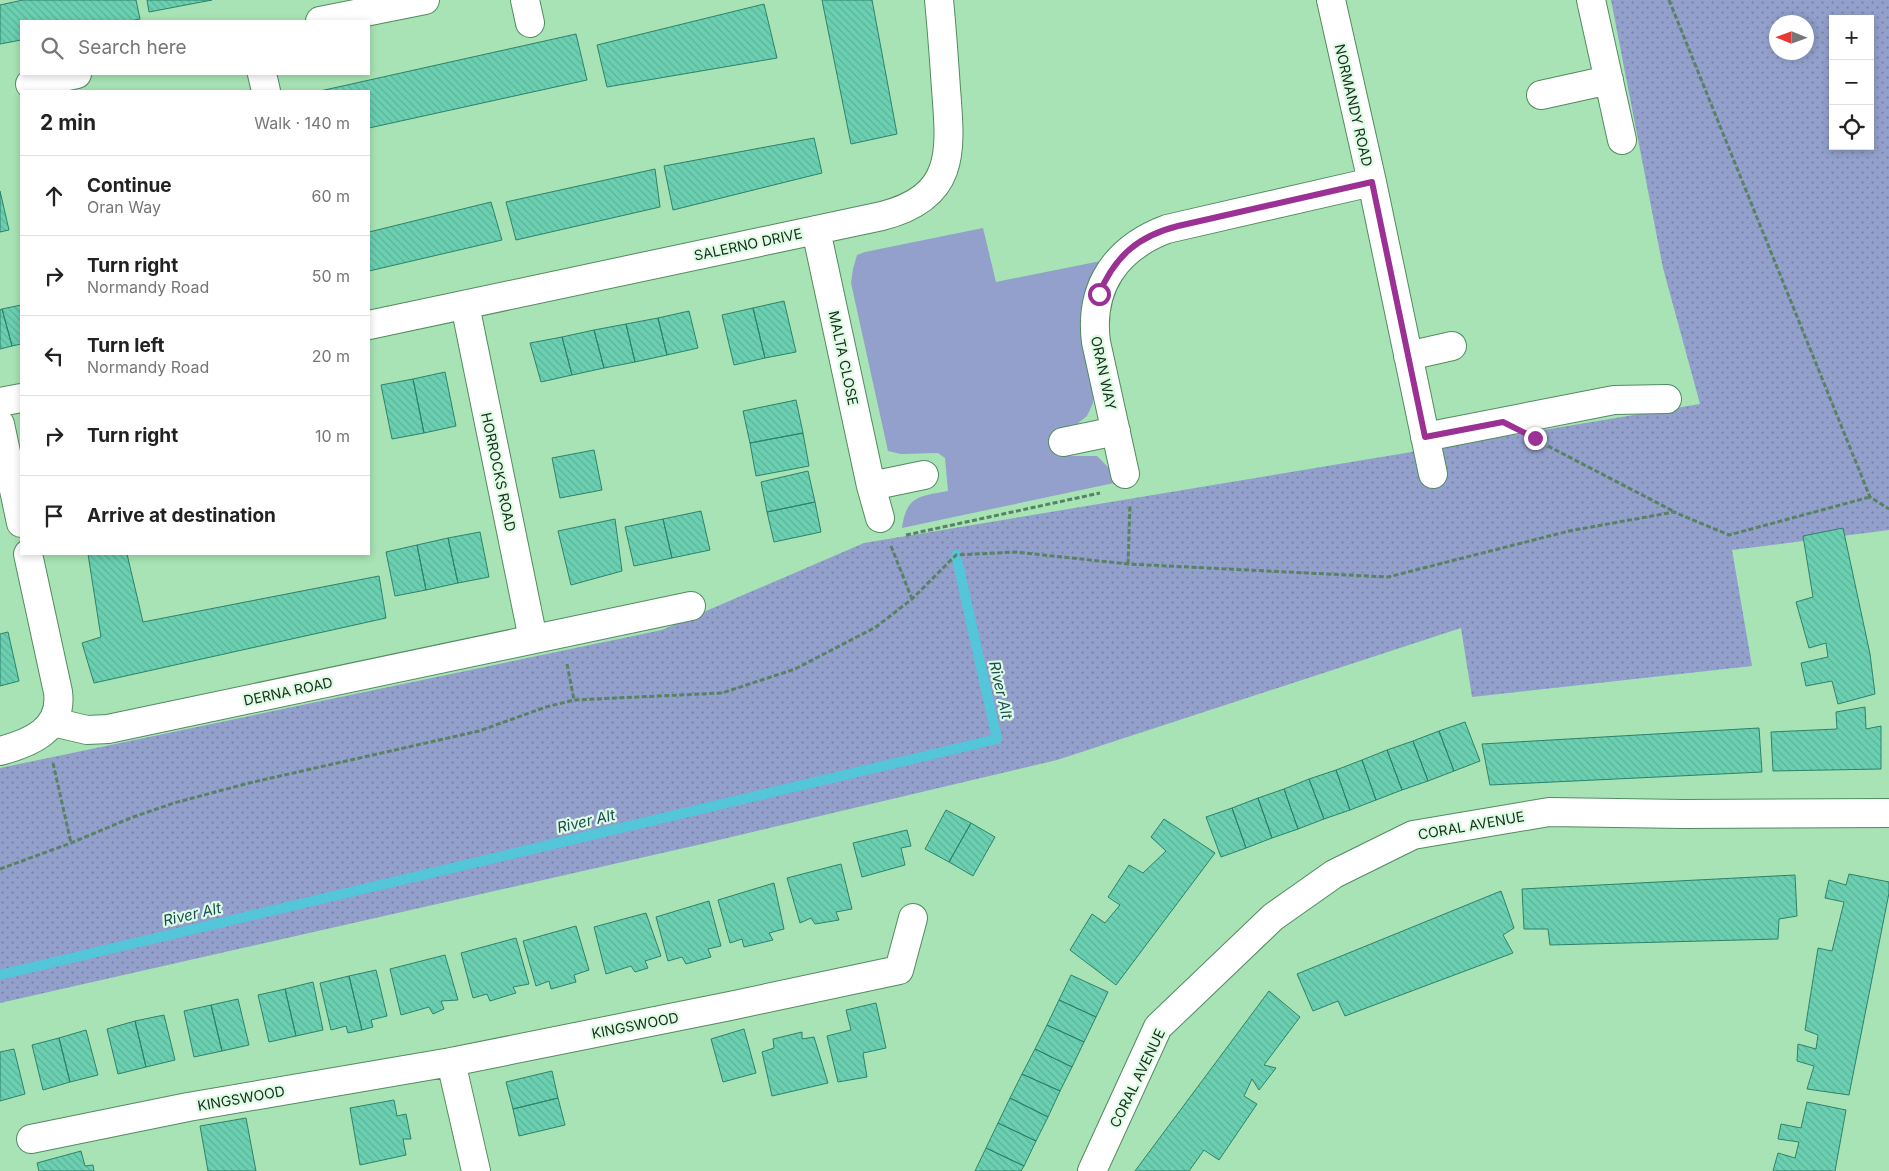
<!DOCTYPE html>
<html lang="en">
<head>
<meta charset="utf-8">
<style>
  body { margin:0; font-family:Inter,sans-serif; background:#f2f2f2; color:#222 }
  .controls { position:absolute; right:15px; top:15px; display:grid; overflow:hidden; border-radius:0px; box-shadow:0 2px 8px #0003 }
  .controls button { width:45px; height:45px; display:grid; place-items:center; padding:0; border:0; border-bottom:1px solid #e0e0e0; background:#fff; color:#222; font:25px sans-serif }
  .compass { position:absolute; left:1769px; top:15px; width:45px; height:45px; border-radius:50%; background:#fff; box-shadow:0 2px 8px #0003; rotate:271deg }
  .stop { position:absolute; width:15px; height:15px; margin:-11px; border:4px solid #9b3194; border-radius:50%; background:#fff }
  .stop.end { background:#9b3194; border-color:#fff; box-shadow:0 1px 5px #0008 }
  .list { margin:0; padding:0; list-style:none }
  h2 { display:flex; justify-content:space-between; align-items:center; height:65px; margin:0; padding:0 20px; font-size:21px }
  h2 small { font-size:16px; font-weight:400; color:#767676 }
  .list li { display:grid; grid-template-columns:32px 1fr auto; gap:15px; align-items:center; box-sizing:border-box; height:80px; padding:0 20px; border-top:1px solid #e0e0e0 }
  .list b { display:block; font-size:19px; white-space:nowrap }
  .list p { margin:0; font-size:16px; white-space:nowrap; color:#767676 }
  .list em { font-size:16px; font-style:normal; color:#767676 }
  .icon { flex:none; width:28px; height:28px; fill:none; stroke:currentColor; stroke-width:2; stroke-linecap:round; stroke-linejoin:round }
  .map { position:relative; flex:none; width:1889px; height:1171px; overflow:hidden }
  .search { position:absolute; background:#fff; box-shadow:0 2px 8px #0003; left:20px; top:20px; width:350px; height:55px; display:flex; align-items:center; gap:12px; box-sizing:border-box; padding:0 18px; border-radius:0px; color:#767676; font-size:19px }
  .panel { position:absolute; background:#fff; box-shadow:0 2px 8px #0003; left:20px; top:90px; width:350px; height:465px; border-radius:0px }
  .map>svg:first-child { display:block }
  .green { fill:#92a0cb }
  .park { fill:url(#park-dots); fill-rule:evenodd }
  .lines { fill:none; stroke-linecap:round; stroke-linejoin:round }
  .stream { stroke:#53c6da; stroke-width:10 }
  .building { fill:url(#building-back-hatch); stroke:#2e826a }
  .minor-casing { stroke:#528b60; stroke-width:30 }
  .path { stroke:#598263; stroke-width:3; stroke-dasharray:5 2.5; stroke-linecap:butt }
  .minor { stroke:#fff; stroke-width:28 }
  .route { stroke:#9b3194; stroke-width:6 }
  .labels { text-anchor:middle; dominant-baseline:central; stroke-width:4.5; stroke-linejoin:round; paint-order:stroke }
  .street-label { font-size:14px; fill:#152d1b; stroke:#defce4 }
  .water-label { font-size:15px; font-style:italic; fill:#1b4d55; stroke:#defce4 }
</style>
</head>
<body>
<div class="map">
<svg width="1889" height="1171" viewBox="0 0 1889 1171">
  <defs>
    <pattern id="park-dots" width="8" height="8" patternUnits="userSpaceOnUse" patternTransform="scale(1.25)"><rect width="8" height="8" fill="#92a0cb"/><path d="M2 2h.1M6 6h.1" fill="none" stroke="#7683a4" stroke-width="1.8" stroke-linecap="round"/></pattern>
    <pattern id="building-back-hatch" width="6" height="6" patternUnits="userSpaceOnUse" patternTransform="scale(1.25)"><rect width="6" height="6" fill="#6bd0b1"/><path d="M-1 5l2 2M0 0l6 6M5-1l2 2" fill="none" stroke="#5cb398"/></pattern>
  </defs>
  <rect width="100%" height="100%" fill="#a7e3b4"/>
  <!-- green -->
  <path class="green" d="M983,228L996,282L1106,260L1093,378V403L1087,416L1077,424L1056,429L1065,456H1097L1111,470L1114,483L902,528C906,496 920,496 948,491L945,458L938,453L901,454L888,451L851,283L853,269L857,255L865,252Z"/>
  <!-- park -->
  <path class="park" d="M1611,0H1889V530L1732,550L1752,666L1472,697L1461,628L1057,760L702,844L0,1003V768L662,630L864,543L1700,404L1663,268ZM1833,19H1870V146H1833ZM1776,22H1806V52H1776Z"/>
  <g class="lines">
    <!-- stream -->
    <path class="stream" d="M0,975L997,739L956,555"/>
  </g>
  <!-- building -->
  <path class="building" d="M23,0H136L140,19L130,21H21V40L0,44V5Z
    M147,0H212L149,12Z
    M822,0H872L897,134L851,144Z
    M764,4L777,58L607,87L597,45Z
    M576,34L587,80L369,128V91H320Z
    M814,138L822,173L673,210L664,166Z
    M655,169L660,207L516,240L506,202Z
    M0,191L9,230L0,232Z
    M491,202L502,240L369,271V232Z
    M784,301L796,352L765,358L753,308Z
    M21,305V344L12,346L2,309Z
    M753,308L765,358L734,365L722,315Z
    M2,309L12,346L0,349V310Z
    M689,311L698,348L667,355L658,318Z
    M658,318L667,355L635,362L626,324Z
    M626,324L635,362L604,368L594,330Z
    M594,330L604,368L572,375L562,337Z
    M562,337L572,375L541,382L530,343Z
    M445,372L456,426L424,433L413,379Z
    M413,379L424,433L392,439L381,385Z
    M796,400L803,433L750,443L743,411Z
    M803,433L809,466L756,476L750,443Z
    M594,450L602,490L560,498L552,458Z
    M808,471L815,502L767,512L761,482Z
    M815,502L821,532L774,542L767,512Z
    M701,511L710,550L672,558L663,519Z
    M615,519L622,571L571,585L558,531Z
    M663,519L672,558L634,566L625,527Z
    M1843,528L1870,654L1875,694L1838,704L1832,681L1806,686L1801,663L1828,657L1826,643L1809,648L1796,602L1813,597L1803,536Z
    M480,532L489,577L458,583L448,538Z
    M448,538L458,583L426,590L417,545Z
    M417,545L426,590L395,596L386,552Z
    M88,554H127L143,622L379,576L386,618L94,683L82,643L101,637Z
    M8,632L19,681L0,686V634Z
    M1865,707L1866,729L1881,726V769L1773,771L1771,732L1837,729L1836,712Z
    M1465,722L1480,761L1454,771L1439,731Z
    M1759,728L1762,772L1490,785L1482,744Z
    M1439,731L1454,771L1428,781L1413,741Z
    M1413,741L1428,781L1402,790L1387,750Z
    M1387,750L1402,790L1376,800L1362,760Z
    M1362,760L1376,800L1350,810L1336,770Z
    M1336,770L1350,810L1324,819L1309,779Z
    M1309,779L1324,819L1298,829L1284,789Z
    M1284,789L1298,829L1272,838L1258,798Z
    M1258,798L1272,838L1246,848L1232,808Z
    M1232,808L1246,848L1221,857L1206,817Z
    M946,810L971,823L949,862L925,849Z
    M1164,819L1215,853L1116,985L1070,950L1092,914L1105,923L1120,905L1108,897L1129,865L1143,873L1166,851L1151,837Z
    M971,823L995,837L973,876L949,862Z
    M907,830L911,846L901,848L905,865L862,877L853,843Z
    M841,864L852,909L836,912L839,920L815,924L811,918L800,923L787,878Z
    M1849,874L1889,882V893L1849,1095L1807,1089L1814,1066L1797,1061L1798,1044L1816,1049L1818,1035L1805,1030L1818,948L1832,951L1844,902L1825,898L1829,880L1846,885Z
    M1795,875L1797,916L1779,919L1778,939L1550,945L1548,929H1524L1522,889Z
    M774,883L784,929L769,933L773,940L744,947L742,939L730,943L718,900Z
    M1501,891L1514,928L1503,935L1513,953L1345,1016L1338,1001L1313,1011L1297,974Z
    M709,901L721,946L708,949L711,957L686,964L682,957L668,961L656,917Z
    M646,913L661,956L645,961L648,968L635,972L631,966L606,974L594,927Z
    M576,926L589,970L574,975L576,982L551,989L549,981L536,986L523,941Z
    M516,938L529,984L513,987L516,993L490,1001L487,994L473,998L461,953Z
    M445,955L458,1000L441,1001L444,1009L433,1014L429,1007L401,1015L390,969Z
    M376,970L387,1016L371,1020L373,1027L362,1030L349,976Z
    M1071,975L1108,992L1096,1017L1059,1000Z
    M349,976L362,1030L348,1033L346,1026L331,1030L320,983Z
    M313,982L323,1030L296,1036L285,989Z
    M285,989L296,1036L269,1042L258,995Z
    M1269,991L1300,1017L1264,1065L1276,1068L1259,1090L1252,1079L1244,1096L1257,1104L1219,1160L1204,1150L1189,1171H1135Z
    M238,999L249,1045L222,1051L211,1005Z
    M1059,1000L1096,1017L1084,1042L1047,1025Z
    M876,1003L886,1048L863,1053L867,1077L838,1082L827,1036L851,1030L846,1010Z
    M211,1005L222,1051L194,1057L184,1011Z
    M164,1015L175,1060L146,1067L135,1021Z
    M135,1021L146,1067L118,1074L107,1029Z
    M1047,1025L1084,1042L1072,1067L1035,1049Z
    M744,1029L756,1073L723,1082L711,1039Z
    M86,1030L98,1075L70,1082L59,1038Z
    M802,1032V1039L814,1037L828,1083L772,1096L762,1052L774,1048L773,1039Z
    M59,1038L70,1082L43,1090L32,1045Z
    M14,1049L25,1094L0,1101V1052Z
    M1035,1049L1072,1067L1060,1091L1022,1074Z
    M552,1071L558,1098L513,1109L506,1082Z
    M1022,1074L1060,1091L1048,1117L1010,1098Z
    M558,1098L565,1125L519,1136L513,1109Z
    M1010,1098L1048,1117L1036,1141L998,1123Z
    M394,1100L397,1116L406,1114L411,1139H403L406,1155L360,1165L350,1108Z
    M1807,1102L1846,1110L1835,1171H1773L1778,1153L1795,1158L1799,1142L1778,1139L1781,1124L1801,1128Z
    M246,1118L256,1171H208L200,1126Z
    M998,1123L1036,1141L1024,1166L986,1148Z
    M986,1148L1024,1166L1021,1171H975Z
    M81,1151L85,1166L93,1165L94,1171H39L37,1163Z"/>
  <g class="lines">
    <!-- minor casing -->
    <g class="minor-casing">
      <path id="minor" d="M525,0L530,23
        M1331,0L1372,182L1433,474
        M1591,0L1622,140
        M320,21L425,0
        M262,74L266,91
        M30,84L77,74
        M1541,95L1609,80
        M816,230L871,486L880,518
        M465,305L533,639
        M369,325L882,216C956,197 951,152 946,89C944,59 942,30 939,0
        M1408,356L1452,346
        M0,402L21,398
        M0,424L21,523
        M1425,437L1614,400L1667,399
        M1063,442L1116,431
        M1125,474L1096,342C1089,287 1116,248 1167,229L1372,182
        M871,486L924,475
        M53,722L87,730L108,729L691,606
        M0,751C30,743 63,730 58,692L28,554
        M451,1062L476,1171
        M31,1139L188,1107L451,1062L730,1006L899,970L913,918
        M1092,1171L1158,1027L1273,917L1334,874L1413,835L1549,812L1684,814L1889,813"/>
    </g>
    <!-- path -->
    <path class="path" d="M1669,0L1870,497L1889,509
      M1548,446L1673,511
      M906,535L1100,493
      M891,546L912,599
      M1128,564L1130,504
      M567,664L574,700
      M53,763L71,843
      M0,869L71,843L133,817L174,803L249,783L479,731L546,707L574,700L722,693L795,669L876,627L912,599L956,555L1015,552L1128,564L1388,577L1569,531L1674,512L1729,535L1870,497"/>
    <!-- minor -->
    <use href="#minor" class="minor"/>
  </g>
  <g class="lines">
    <!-- route -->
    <path class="route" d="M1099,294C1115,256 1138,236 1178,226L1372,182L1425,437L1503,422L1535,438"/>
  </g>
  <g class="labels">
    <!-- street labels -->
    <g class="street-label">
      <text transform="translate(1354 105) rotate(77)">NORMANDY ROAD</text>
      <text transform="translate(748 244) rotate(-12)">SALERNO DRIVE</text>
      <text transform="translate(844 358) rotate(78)">MALTA CLOSE</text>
      <text transform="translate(1104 373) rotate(78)">ORAN WAY</text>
      <text transform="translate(499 472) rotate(78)">HORROCKS ROAD</text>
      <text transform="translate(288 691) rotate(-12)">DERNA ROAD</text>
      <text transform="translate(1471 825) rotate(-10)">CORAL AVENUE</text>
      <text transform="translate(635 1025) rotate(-11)">KINGSWOOD</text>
      <text transform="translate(1137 1078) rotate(-64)">CORAL AVENUE</text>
      <text transform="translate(241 1098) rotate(-10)">KINGSWOOD</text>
    </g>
    <!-- water labels -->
    <g class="water-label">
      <text transform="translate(1001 690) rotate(77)">River Alt</text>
      <text transform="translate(586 821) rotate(-13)">River Alt</text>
      <text transform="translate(192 914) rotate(-13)">River Alt</text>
    </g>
  </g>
</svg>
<div class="controls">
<button>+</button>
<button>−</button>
<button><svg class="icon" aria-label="locate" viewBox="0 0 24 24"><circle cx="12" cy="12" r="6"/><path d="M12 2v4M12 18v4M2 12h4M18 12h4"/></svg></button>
</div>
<svg class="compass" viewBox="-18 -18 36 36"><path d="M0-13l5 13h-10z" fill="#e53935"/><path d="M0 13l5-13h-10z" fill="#767676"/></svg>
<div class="stop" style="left:1099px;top:294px"></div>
<div class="stop end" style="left:1535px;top:438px"></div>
<div class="search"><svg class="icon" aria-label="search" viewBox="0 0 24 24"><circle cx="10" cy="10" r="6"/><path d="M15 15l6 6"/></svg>Search here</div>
<section class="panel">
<h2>2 min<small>Walk · 140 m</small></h2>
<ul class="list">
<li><svg class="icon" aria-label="ahead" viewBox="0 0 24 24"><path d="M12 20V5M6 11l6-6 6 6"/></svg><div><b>Continue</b><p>Oran Way</p></div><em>60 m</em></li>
<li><svg class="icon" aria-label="right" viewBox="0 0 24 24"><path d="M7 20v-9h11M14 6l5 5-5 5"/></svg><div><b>Turn right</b><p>Normandy Road</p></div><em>50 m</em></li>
<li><svg class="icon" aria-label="left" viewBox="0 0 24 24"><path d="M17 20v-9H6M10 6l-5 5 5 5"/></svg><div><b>Turn left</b><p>Normandy Road</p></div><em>20 m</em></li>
<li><svg class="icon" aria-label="right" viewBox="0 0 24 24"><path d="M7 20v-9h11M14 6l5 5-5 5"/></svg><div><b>Turn right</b></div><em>10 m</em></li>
<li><svg class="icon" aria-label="arrive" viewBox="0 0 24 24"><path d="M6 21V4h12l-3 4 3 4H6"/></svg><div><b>Arrive at destination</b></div></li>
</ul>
</section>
</div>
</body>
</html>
